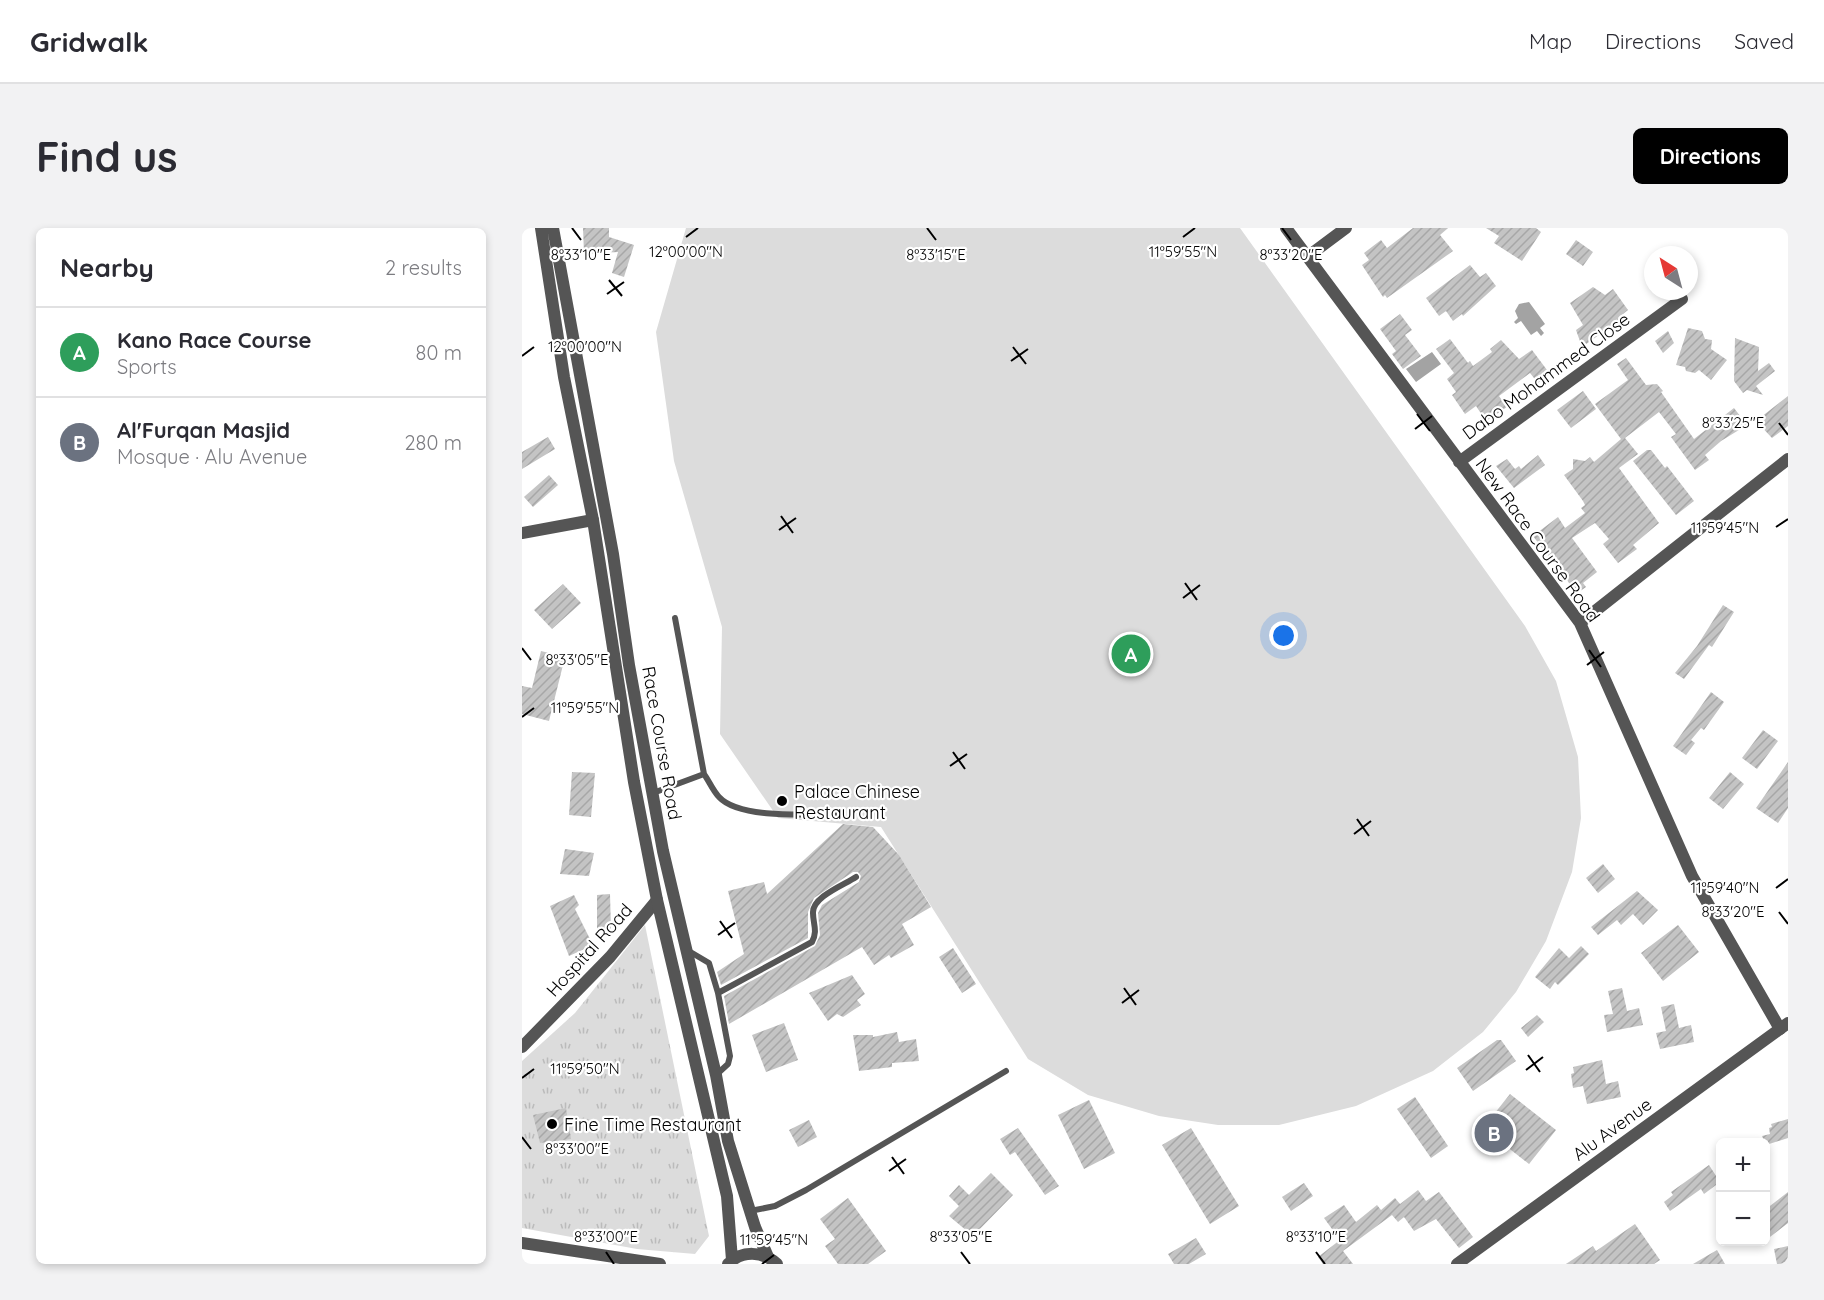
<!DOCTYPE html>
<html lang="en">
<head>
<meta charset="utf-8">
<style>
  body { margin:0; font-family:Quicksand,sans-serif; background:#f2f2f3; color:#2b2b33 }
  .controls { position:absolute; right:18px; bottom:18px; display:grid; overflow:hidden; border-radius:9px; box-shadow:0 3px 9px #0003 }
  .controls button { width:54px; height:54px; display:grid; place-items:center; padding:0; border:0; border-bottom:2px solid #e1e1e2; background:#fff; color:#2b2b33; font:30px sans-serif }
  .compass { position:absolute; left:1122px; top:18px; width:54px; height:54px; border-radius:50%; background:#fff; box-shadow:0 3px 9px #0003; rotate:324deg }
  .you { position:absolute; left:762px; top:408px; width:21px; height:21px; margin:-15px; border:4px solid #fff; border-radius:50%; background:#1a73e8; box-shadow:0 0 0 9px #1a73e833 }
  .badge { display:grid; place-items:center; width:39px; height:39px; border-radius:50%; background:#000; color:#fff; font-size:20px; font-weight:700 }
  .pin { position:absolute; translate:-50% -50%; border:3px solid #fff; box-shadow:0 2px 6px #0006 }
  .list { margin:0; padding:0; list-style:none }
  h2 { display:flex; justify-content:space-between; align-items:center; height:78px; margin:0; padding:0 24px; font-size:26px }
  h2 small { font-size:20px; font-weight:400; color:#7c7c81 }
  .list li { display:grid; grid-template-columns:39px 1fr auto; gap:18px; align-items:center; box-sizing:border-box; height:90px; padding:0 24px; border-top:2px solid #e1e1e2 }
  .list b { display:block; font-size:22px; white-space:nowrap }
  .list p { margin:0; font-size:20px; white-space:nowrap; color:#7c7c81 }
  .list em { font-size:20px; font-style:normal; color:#7c7c81 }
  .map { position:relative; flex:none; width:1266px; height:1036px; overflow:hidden; border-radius:9px }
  header { display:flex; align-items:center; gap:36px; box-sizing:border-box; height:84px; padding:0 30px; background:#fff; border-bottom:2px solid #e1e1e2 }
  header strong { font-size:28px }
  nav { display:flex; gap:33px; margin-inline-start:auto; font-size:21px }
  .intro { display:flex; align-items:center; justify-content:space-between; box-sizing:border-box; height:144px; padding:0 36px }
  h1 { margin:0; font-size:42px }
  .button { padding:15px 27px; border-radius:9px; background:#000; color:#fff; font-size:21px; font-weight:700 }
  main { display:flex; gap:36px; padding:0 36px }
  aside { flex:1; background:#fff; border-radius:9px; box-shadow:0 3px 9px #0003 }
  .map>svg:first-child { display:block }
  .green { fill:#dcdcdc }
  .park { fill:url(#park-tufts) }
  .water { fill:#a3a3a3 }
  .building { fill:url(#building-hatch) }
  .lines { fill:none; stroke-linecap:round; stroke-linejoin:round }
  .service { stroke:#555; stroke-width:6 }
  .minor { stroke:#555; stroke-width:12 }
  .tertiary { stroke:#555; stroke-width:12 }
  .ticks { fill:none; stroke:#000; stroke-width:2 }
  .poi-dot { fill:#000; stroke:#fff; stroke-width:2 }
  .labels { text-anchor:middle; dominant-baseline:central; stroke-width:4.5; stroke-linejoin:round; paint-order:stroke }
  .street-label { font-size:18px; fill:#000; stroke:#fff }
  .poi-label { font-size:18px; fill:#000; stroke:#fff; text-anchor:start }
  .ticks-label { font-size:15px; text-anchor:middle; fill:#000; stroke:#fff; stroke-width:4.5; stroke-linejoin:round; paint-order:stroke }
</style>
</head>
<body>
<header>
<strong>Gridwalk</strong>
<nav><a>Map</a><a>Directions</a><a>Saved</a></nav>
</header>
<div class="intro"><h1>Find us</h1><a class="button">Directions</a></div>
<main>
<aside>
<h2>Nearby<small>2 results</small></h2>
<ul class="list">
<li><span class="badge" style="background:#2e9e5b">A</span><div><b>Kano Race Course</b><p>Sports</p></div><em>80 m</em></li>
<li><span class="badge" style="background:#6b7280">B</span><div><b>Al'Furqan Masjid</b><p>Mosque · Alu Avenue</p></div><em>280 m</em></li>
</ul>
</aside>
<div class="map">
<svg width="1266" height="1036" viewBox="0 0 1266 1036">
  <defs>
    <pattern id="park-tufts" width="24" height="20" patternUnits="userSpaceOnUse" patternTransform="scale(1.5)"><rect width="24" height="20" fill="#dcdcdc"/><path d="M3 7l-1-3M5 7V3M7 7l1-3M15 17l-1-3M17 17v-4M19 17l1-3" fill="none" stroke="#bbb"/></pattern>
    <pattern id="building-hatch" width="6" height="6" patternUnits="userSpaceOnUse" patternTransform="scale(1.5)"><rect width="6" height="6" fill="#c4c4c4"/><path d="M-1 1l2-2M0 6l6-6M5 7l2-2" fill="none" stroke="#a7a7a7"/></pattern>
  </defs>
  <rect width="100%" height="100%" fill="#fff"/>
  <!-- green -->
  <path class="green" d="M164,0H718L1003,398L1034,453L1056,529L1059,590L1050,644L1024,713L994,764L961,804L911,843L834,878L757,897H696L637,888L566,867L506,831L359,599L256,590L198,506L200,399L152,233L134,104Z"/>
  <!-- park -->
  <path class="park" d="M123,697L187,1008L173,1026L115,1021L0,1000V833L53,785Z"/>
  <!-- water -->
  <path class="water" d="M1007,74L1023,96L1018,100L1022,105L1019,108L1015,103L1009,107L999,93L994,96L992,94L996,90L993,83L997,76Z
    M910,124L919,136L894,154L884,141Z"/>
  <!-- building -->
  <path class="building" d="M61,0H87V9L112,17L102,49L90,45L96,24L62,26Z
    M891,0H926L918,7L931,23L865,70L863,67L861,69L840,37L847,32L842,25L859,12L865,20Z
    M964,0H1014L1019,4L1000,33L972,15L977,8Z
    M1054,12L1071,24L1061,38L1044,26Z
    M948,37L958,49L964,45L974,58L941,88L940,86L931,93L924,83L917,88L904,70Z
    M1071,59L1083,67L1091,61L1106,82L1096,90L1098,92L1060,119L1054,102L1061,97L1048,75Z
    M878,86L890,102L883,107L899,128L881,141L870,126L874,123L858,101Z
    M1166,100L1180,103L1183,111L1190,112L1189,121L1205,132L1189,152L1177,142L1173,145L1164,143L1163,139L1154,137Z
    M1146,103L1152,115L1141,125L1133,113Z
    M1213,110L1237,119L1236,143L1247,135L1253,143L1234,158L1241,167L1225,162L1221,165L1212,153Z
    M928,111L946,135L948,133L951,138L970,124L968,121L979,112L997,131L1010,122L1028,146L1016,155L1008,145L977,168L985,179L964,193L954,178L943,186L930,167L934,164L925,151L932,145L914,121Z
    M1104,130L1124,157L1135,156L1141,163L1139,164L1172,211L1212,180L1225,197L1199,213L1183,227L1187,232L1173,242L1149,209L1154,206L1137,184L1103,210L1116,226L1097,240L1137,295L1111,317L1115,321L1096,335L1081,316L1087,311L1073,295L1050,310L1075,344L1061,355L1064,359L1054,366L1029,327L1027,329L1011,308L1036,289L1043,300L1063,285L1059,280L1063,277L1061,273L1042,247L1051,241V231L1063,233L1068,229L1072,234L1099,211L1073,176L1106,152L1095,136Z
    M1061,163L1074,181L1049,200L1035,182Z
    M1266,168V198L1250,210L1234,193Z
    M26,209L33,221L0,241V224Z
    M1125,222H1129L1143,240L1145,238L1172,273L1154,287L1111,233Z
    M1016,227L1023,237L992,260L974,238L985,231L993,241L997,238L999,241Z
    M27,247L36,257L11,279L2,269Z
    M41,356L59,375L30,401L12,382Z
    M1201,377L1212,384L1190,419L1187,417L1162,451L1153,445L1175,418Z
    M19,423L43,429L27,493L0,486V458L10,460Z
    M1189,464L1202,474L1182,502L1179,500L1169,512L1173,515L1164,527L1151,518Z
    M1241,502L1256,513L1235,541L1220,530Z
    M1266,534V580L1256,595L1234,580Z
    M50,544L73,545L69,589L47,587Z
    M1208,544L1222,556L1201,581L1187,570Z
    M321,596L351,599L377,627L409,679L380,696L392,717L369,730L367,727L352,737L340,719L207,796L202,768L293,718L298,707L296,685L300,677L337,654L339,648L336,644H331L292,670L286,684V710L199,757L195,744L222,726L206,663L242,654L245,666Z
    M43,621L72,625L67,648L38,646Z
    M1081,636L1093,651L1076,665L1064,650Z
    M1115,663L1136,682L1121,697L1111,686L1099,697L1095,692L1076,707L1069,699Z
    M88,666L89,702H75V667Z
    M52,667L57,677L53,681L71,717L47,728L28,678Z
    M1156,697L1177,724L1141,753L1119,725Z
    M1059,718L1067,726L1036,757L1033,754L1028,761L1013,749L1037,720L1047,730Z
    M431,720L454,756L440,765L417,729Z
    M330,747L343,766L335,772L339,777L321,789L315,786L306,793L287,765Z
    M1100,760L1105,783L1117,780L1121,797L1085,804L1082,787L1091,786L1086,763Z
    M1152,776L1157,800L1169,797L1172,814L1138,821L1134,805L1144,803L1139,779Z
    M1015,787L1022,794L1006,809L999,800Z
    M262,795L276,832L244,844L230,807Z
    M375,804L377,814L394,811L397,833L370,835V839L337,843L331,807H351V809Z
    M975,812H979L994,833L951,863L935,840Z
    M1080,832L1084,856L1096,853L1099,869L1065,876L1061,858L1051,860L1049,846L1052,845L1051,839Z
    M988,866L1034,902L1007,936L961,900Z
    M893,869L926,918L909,930L875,881Z
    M567,872L593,925L562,941L536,887Z
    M44,880L49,911L18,915L11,887Z
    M1266,891V910L1244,917L1240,908L1248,906L1247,900L1250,899L1249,896Z
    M287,892L295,909L276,919L267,902Z
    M496,900L537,958L523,967L493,924L488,927L478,911Z
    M669,900L717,978L688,996L640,917Z
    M1187,937L1198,954L1182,966L1179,961L1148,983L1142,974L1151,967L1149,964Z
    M469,945L491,967L451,1008L427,988L437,978L427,968L437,957L447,967Z
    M782,955L791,968L769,983L760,969Z
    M896,962L904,973L917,964L951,1009L937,1020L914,991L892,1003L882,989L876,994L870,987L821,1023L831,1036H801L796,1029L818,1012L802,990L822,977L834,994L855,977L859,982L873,970L878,976Z
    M1266,964V995L1244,1012V981Z
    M326,970L364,1023L346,1036H316L303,1018L313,1011L298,991Z
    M1113,996L1138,1032L1132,1036H1044L1071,1018L1074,1023Z
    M674,1010L684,1026L667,1036H652L646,1026Z
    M1266,1018V1036H1255L1252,1021Z
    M1195,1022L1203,1036H1171Z"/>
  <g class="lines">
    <!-- service -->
    <path class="service" d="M182,546C187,553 191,563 197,569C218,592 291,586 321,586
      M131,565L182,546L153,390
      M165,722L187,735L196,765L208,828L206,836L194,847
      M196,765L290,714C296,703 291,696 291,685C290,669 322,657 334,649
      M228,983L253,978L284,962L484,843"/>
    <!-- minor -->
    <path class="minor" d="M764,0L1058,395L1170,648L1258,801
      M785,29L824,0
      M937,234L1160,71
      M0,305L71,292
      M1058,395L1266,231
      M0,819L88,729L135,672
      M0,1015L138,1036"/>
    <!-- tertiary -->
    <path class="tertiary" d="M19,0L42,149L71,292L112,554L135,672L205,968L210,1032
      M31,0L91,326L107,437L141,623L194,847L206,913L233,999L246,1029
      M206,1036C220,1022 241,1023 255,1036
      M935,1036L1266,795"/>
  </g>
  <!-- ticks -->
  <path class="ticks" d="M50,0L59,12M405,0L414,12M760,0L769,12M164,9L176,0M661,9L673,0M87,52L100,68M85,66L102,54M491,119L504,136M0,128L12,119M489,133L506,121M895,186L908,203M1257,195L1266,207M893,201L910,188M259,288L271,305M1254,299L1266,291M257,302L274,290M663,355L675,372M661,370L678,357M0,420L9,432M1067,422L1079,439M1065,437L1082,424M0,489L12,480M431,524L443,541M428,538L445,526M835,591L847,608M832,606L849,593M1254,660L1266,651M1257,684L1266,696M198,693L210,710M196,707L213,695M602,760L614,777M600,775L617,762M1006,827L1018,844M1004,842L1021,829M0,850L12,841M0,909L9,921M370,929L382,946M367,943L384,931M84,1024L92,1036M439,1024L448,1036M794,1024L803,1036M240,1036L252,1027"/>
  <!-- markers -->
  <g class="poi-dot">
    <circle cx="260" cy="573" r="6"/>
    <circle cx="30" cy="896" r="6"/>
  </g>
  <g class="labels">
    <!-- street labels -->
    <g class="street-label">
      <text transform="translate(1024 148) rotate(-36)">Dabo Mohammed Close</text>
      <text transform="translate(1016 312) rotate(54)">New Race Course Road</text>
      <text transform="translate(140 515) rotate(80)">Race Course Road</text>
      <text transform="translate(67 722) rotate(-48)">Hospital Road</text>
      <text transform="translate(1090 901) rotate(-36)">Alu Avenue</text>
    </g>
    <!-- poi labels -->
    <g class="poi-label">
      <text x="272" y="563">Palace Chinese<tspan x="272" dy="21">Restaurant</tspan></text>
      <text x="42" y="896">Fine Time Restaurant</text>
    </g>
  </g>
  <g class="ticks-label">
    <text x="164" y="29">12°00'00"N</text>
    <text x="661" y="29">11°59'55"N</text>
    <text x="59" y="32">8°33'10"E</text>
    <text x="414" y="32">8°33'15"E</text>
    <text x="769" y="32">8°33'20"E</text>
    <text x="63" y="124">12°00'00"N</text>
    <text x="1211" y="200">8°33'25"E</text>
    <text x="1203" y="305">11°59'45"N</text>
    <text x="55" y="437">8°33'05"E</text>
    <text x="63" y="485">11°59'55"N</text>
    <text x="1203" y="665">11°59'40"N</text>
    <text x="1211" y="689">8°33'20"E</text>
    <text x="63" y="846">11°59'50"N</text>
    <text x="55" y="926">8°33'00"E</text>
    <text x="84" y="1014">8°33'00"E</text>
    <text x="439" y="1014">8°33'05"E</text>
    <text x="794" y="1014">8°33'10"E</text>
    <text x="252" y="1017">11°59'45"N</text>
  </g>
</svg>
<div class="controls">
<button>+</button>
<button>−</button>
</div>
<svg class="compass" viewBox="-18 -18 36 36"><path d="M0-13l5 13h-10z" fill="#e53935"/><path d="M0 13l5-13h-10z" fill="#7c7c81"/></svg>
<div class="you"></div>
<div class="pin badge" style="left:609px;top:426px;background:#2e9e5b">A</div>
<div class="pin badge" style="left:972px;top:905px;background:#6b7280">B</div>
</div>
</main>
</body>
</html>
